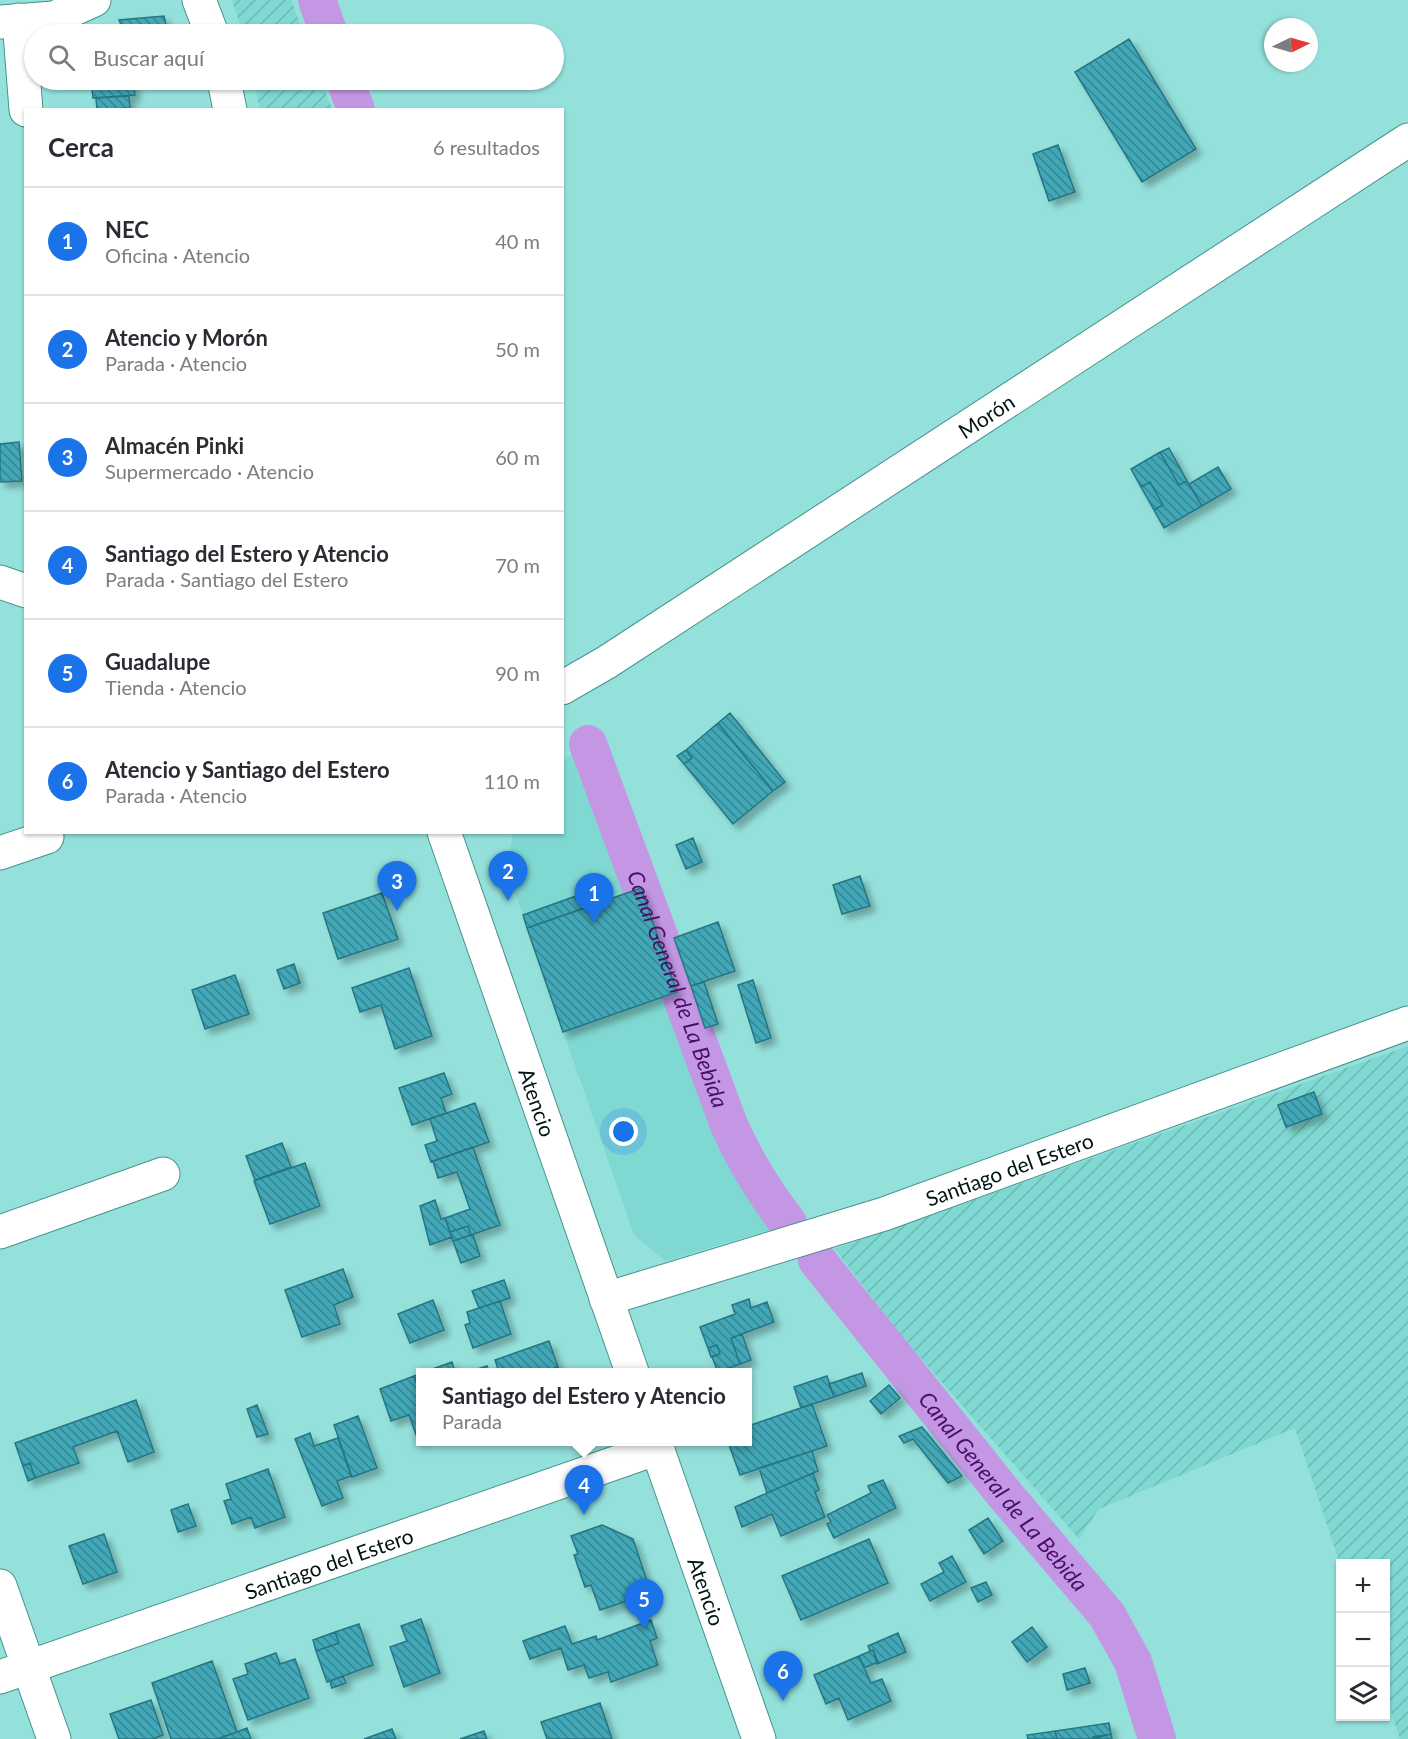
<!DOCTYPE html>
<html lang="es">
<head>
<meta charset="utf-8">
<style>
  body { margin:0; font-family:Lato,sans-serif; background:#f2f2f3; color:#2b2b33 }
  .controls { position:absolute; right:18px; bottom:18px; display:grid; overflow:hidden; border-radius:0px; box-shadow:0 2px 4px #0004 }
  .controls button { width:54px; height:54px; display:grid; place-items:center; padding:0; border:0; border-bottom:2px solid #e1e1e2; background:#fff; color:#2b2b33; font:30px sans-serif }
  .compass { position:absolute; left:1264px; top:18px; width:54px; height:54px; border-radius:50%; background:#fff; box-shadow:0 2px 4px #0004; rotate:85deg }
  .you { position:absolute; left:624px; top:1132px; width:21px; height:21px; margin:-15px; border:4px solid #fff; border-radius:50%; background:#1a73e8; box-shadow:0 0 0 9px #1a73e833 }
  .badge { display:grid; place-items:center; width:39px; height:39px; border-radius:50%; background:#1a73e8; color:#fff; font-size:20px; font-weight:700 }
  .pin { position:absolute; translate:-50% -50px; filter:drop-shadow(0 2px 3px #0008) }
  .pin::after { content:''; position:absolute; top:32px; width:21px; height:18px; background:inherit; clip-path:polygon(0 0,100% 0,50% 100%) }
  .popup { position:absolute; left:416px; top:1368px; width:336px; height:78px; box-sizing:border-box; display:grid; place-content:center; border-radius:0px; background:#fff; filter:drop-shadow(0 2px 4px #0005); font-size:20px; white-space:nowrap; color:#7c7c81 }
  .popup b { font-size:22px; color:#2b2b33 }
  .popup::after { content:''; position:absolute; left:50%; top:100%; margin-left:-12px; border:12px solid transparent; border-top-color:#fff }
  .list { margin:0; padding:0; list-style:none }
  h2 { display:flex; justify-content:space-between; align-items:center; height:78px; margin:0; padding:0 24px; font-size:26px }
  h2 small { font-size:20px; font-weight:400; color:#7c7c81 }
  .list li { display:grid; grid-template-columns:39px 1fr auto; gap:18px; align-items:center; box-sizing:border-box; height:108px; padding:0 24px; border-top:2px solid #e1e1e2 }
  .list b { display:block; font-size:22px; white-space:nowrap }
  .list p { margin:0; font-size:20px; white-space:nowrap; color:#7c7c81 }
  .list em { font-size:20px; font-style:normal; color:#7c7c81 }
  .icon { flex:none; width:33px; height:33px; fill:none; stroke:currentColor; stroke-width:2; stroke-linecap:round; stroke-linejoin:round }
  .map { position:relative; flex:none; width:1408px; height:1739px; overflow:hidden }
  .search { position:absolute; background:#fff; box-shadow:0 2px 4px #0004; left:24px; top:24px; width:540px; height:66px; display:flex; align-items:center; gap:15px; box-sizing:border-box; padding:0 21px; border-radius:33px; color:#7c7c81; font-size:22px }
  .panel { position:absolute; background:#fff; box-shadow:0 2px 4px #0004; left:24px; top:108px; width:540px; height:726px; border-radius:0px }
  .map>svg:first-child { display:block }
  .built { fill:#7fd8d2 }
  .industrial { fill:url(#industrial-furrows) }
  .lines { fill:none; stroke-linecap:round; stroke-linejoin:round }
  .canal { stroke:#c397e4; stroke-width:38 }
  .building { fill:url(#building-back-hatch); stroke:#267582; stroke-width:1.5; filter:url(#shadow) }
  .minor-casing { stroke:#45938e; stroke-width:35 }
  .tertiary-casing { stroke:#45938e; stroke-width:35 }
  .minor { stroke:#fff; stroke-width:33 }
  .tertiary { stroke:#fff; stroke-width:33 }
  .labels { text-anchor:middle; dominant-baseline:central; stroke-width:6; stroke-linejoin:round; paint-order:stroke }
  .street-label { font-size:21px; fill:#001413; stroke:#d5faf7 }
  .water-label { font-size:22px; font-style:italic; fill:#4b0d6a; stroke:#d5faf7 }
</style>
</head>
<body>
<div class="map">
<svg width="1408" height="1739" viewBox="0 0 1408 1739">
  <defs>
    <pattern id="industrial-furrows" width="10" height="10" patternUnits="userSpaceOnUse" patternTransform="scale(1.5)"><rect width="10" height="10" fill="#7fd8d2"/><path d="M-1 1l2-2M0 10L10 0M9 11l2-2" fill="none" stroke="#6cb8b3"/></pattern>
    <pattern id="building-back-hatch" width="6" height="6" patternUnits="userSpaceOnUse" patternTransform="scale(1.5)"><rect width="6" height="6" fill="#42a7b7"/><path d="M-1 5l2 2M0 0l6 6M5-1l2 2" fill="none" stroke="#358794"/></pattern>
    <filter id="shadow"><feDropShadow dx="5.5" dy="5.5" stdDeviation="3" flood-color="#0004"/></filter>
  </defs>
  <rect width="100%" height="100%" fill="#94e1dc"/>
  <!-- built -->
  <path class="built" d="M593,735L711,1055L750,1152L797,1222L665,1261L634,1235L507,870L513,833L562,832L563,762Z"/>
  <!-- industrial -->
  <path class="industrial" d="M232,0H291L304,34H243Z
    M253,80H321L332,109H260Z
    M1408,1046V1739H1400L1386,1697V1564H1340L1295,1428L1099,1509L1079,1539L903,1338L835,1249Z"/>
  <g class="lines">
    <!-- canal -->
    <g class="canal">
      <path d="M317,0L329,34"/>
      <path d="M345,80L356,110"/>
      <path id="s1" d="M588,744L729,1125C745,1161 764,1192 788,1223"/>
      <path id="s2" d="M817,1260L1006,1496L1107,1615L1133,1662L1157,1739"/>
    </g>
  </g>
  <!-- building -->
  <path class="building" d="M164,16L168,34H125L119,20Z
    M1129,39L1196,149L1142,182L1075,72Z
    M91,80H133L135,95L93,98Z
    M129,96L130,108L97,110L96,98Z
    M1058,145L1075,192L1049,201L1033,154Z
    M19,442L22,481L0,482V444Z
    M1169,448L1187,481L1179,485L1160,452Z
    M1160,452L1179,485L1187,481L1202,506L1164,528L1154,510L1163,505L1150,482L1141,487L1131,469Z
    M1218,467L1231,489L1202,506L1189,484Z
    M1150,482L1163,505L1154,510L1141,487Z
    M730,713L785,782L773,791L718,723Z
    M718,723L773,791L733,824L684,764L692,758L686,750Z
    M686,750L692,758L684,764L677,756Z
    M693,838L702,862L686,869L676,845Z
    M860,876L870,906L842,914L833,885Z
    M641,888L677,992L563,1032L527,928Z
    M587,892L591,906L527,928L523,915Z
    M382,893L398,939L338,959L323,913Z
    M718,922L735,971L691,986L674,938Z
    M294,964L300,983L284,989L277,970Z
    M409,968L432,1036L395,1049L381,1005L360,1012L352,988Z
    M235,975L249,1014L205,1029L192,990Z
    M753,980L771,1038L756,1043L738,985Z
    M704,982L718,1024L705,1028L691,986Z
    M444,1073L452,1094L441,1098L446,1113L412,1125L399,1088Z
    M1314,1092L1322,1114L1286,1127L1278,1105Z
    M475,1103L489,1142L431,1162L425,1145L437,1141L430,1119Z
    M282,1143L291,1167L255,1180L246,1156Z
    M473,1147L500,1225L471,1235L468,1226L450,1232L445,1218L470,1209L457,1172L438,1178L433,1161Z
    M305,1163L320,1206L270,1224L254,1181Z
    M435,1200L441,1219L445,1218L452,1237L430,1245L420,1206Z
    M468,1226L471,1235L453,1241L450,1232Z
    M471,1235H473L480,1256L461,1263L453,1241Z
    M343,1269L353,1297L334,1305L340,1324L302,1337L285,1290Z
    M504,1280L510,1298L479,1308L472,1291Z
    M749,1299L751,1308L767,1302L774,1322L731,1338L740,1364L718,1372L712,1357L720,1354L717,1345L708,1348L700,1327L735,1314L732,1305Z
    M433,1300L444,1330L410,1343L398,1314Z
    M500,1301L511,1334L473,1348L465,1325L470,1323L467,1312Z
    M742,1334L751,1360L740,1364L731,1338Z
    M549,1341L558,1367L547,1372H499L495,1360Z
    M717,1345L720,1354L711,1357L708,1348Z
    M452,1362L455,1372H424Z
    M487,1366L489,1372H468Z
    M558,1367L560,1372H547L546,1371Z
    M862,1373L866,1386L834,1397L829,1384Z
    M420,1374V1394L414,1376Z
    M414,1376L420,1394V1439L418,1440L409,1415L391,1421L380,1389Z
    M827,1376L834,1397L801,1408L794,1387Z
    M889,1385L900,1398L881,1414L870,1401Z
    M136,1400L154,1452L128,1462L117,1431L73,1447L79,1463L35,1478L30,1463L23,1466L15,1443Z
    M812,1404L827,1446L740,1475L728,1442H748V1426Z
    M257,1405L268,1434L257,1437L247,1409Z
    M358,1416L377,1468L352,1477L334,1425Z
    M922,1427L962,1476L948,1483L913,1439L904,1443L899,1436Z
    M310,1433L314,1446L338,1438L351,1476L337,1481L343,1498L322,1506L295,1439Z
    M812,1451L818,1471L767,1493L759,1468Z
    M30,1463L35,1478L28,1481L23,1466Z
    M268,1469L285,1517L255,1528L251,1517L232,1524L224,1501L231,1499L226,1484Z
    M813,1473L819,1490L815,1492L825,1517L781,1536L772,1514L742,1527L735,1507Z
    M883,1480L896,1508L834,1538L827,1524L831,1522L827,1515L871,1493L868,1486Z
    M188,1504L196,1526L178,1532L171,1510Z
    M988,1518L1003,1541L984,1554L969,1530Z
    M602,1525L633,1539L651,1593L600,1610L591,1585L585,1587L574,1555L578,1554L571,1536Z
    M104,1534L117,1572L83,1584L69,1546Z
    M869,1539L888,1583L801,1620L782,1576Z
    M952,1556L966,1582L930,1601L921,1584L944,1572L939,1563Z
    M986,1582L992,1595L978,1602L971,1588Z
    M421,1619L440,1673L404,1687L390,1647L407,1641L401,1626Z
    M651,1620L657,1638L650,1641L658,1665L611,1682L608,1672L589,1678L584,1665L568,1670L561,1648L530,1659L523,1641L565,1626L572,1644L596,1636L597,1640Z
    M359,1624L373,1665L327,1682L316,1651L339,1643L335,1632Z
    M1032,1627L1047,1647L1027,1662L1012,1642Z
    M335,1632L339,1643L316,1651L313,1640Z
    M898,1633L906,1652L877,1664L873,1650L870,1651L868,1646Z
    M873,1650L878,1662L864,1668L859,1656Z
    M276,1653L280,1664L295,1659L309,1698L248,1720L233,1679L248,1674L245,1664Z
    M859,1656L871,1683L882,1679L891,1701L848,1720L839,1698L826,1704L814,1675Z
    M212,1661L237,1732L217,1739H171L152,1683Z
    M1085,1668L1090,1683L1067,1690L1063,1674Z
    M343,1676L346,1683L332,1688L330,1681Z
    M151,1700L163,1735L153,1739H119L110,1714Z
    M600,1703L612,1739H547L541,1722Z
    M1109,1723L1111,1734L1093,1739H1057L1055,1731Z
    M247,1728L251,1739H217L237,1732Z
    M392,1729L396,1739H364Z
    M484,1731L487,1739H460Z
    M1055,1731L1057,1739H1028L1027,1735Z
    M1111,1734L1112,1739H1093V1737Z"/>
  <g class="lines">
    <!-- minor casing -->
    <g class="minor-casing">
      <g id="minor">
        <path d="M199,0L212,34"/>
        <path d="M19,20L26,110"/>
        <path d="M0,22L54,18L94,0"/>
        <path d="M224,80L230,110"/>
        <path id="s3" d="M444,832L632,1372"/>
        <path d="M0,853L47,837"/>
        <path d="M0,1232L163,1174"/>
        <path id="s4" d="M606,1299L884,1214L1408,1023"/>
        <path id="s5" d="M655,1442L759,1739"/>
        <path d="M0,1586L54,1739"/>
        <path id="s6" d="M0,1677L658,1448"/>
      </g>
    </g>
    <!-- tertiary casing -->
    <g class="tertiary-casing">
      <g id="tertiary">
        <path d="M0,582L26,591"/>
        <path id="s7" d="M562,688L607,662L1408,140"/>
      </g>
    </g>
    <!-- minor -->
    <use href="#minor" class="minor"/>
    <!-- tertiary -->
    <use href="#tertiary" class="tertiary"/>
  </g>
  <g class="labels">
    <!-- street labels -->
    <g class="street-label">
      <text stroke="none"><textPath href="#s7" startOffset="504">Morón</textPath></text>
      <text stroke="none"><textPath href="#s3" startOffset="286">Atencio</textPath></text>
      <text stroke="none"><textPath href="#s4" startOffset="424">Santiago del Estero</textPath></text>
      <text stroke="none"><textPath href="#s6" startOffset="348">Santiago del Estero</textPath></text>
      <text stroke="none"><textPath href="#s5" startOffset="158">Atencio</textPath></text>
    </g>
    <!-- water labels -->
    <g class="water-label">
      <text stroke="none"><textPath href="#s1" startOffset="261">Canal General de La Bebida</textPath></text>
      <text stroke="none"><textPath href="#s2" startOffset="297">Canal General de La Bebida</textPath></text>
    </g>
  </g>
</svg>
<div class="controls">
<button>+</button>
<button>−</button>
<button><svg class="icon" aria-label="layers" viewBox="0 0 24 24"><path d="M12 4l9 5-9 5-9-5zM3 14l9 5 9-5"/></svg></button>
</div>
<svg class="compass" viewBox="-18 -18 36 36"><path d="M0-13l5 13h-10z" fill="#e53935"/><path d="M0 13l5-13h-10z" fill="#7c7c81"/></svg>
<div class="you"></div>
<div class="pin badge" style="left:594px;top:923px">1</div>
<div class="pin badge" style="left:508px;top:901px">2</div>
<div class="pin badge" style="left:397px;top:911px">3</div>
<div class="pin badge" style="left:584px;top:1515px">4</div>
<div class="popup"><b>Santiago del Estero y Atencio</b>Parada</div>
<div class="pin badge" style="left:644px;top:1629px">5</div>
<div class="pin badge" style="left:783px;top:1701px">6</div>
<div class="search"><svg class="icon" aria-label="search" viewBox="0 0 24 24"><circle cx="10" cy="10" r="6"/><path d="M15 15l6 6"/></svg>Buscar aquí</div>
<section class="panel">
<h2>Cerca<small>6 resultados</small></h2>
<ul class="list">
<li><span class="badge">1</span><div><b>NEC</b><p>Oficina · Atencio</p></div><em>40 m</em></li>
<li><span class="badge">2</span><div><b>Atencio y Morón</b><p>Parada · Atencio</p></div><em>50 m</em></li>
<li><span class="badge">3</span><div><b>Almacén Pinki</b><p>Supermercado · Atencio</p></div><em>60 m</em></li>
<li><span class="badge">4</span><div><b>Santiago del Estero y Atencio</b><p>Parada · Santiago del Estero</p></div><em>70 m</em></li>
<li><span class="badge">5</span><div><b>Guadalupe</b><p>Tienda · Atencio</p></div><em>90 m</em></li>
<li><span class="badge">6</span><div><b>Atencio y Santiago del Estero</b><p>Parada · Atencio</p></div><em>110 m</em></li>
</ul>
</section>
</div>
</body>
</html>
